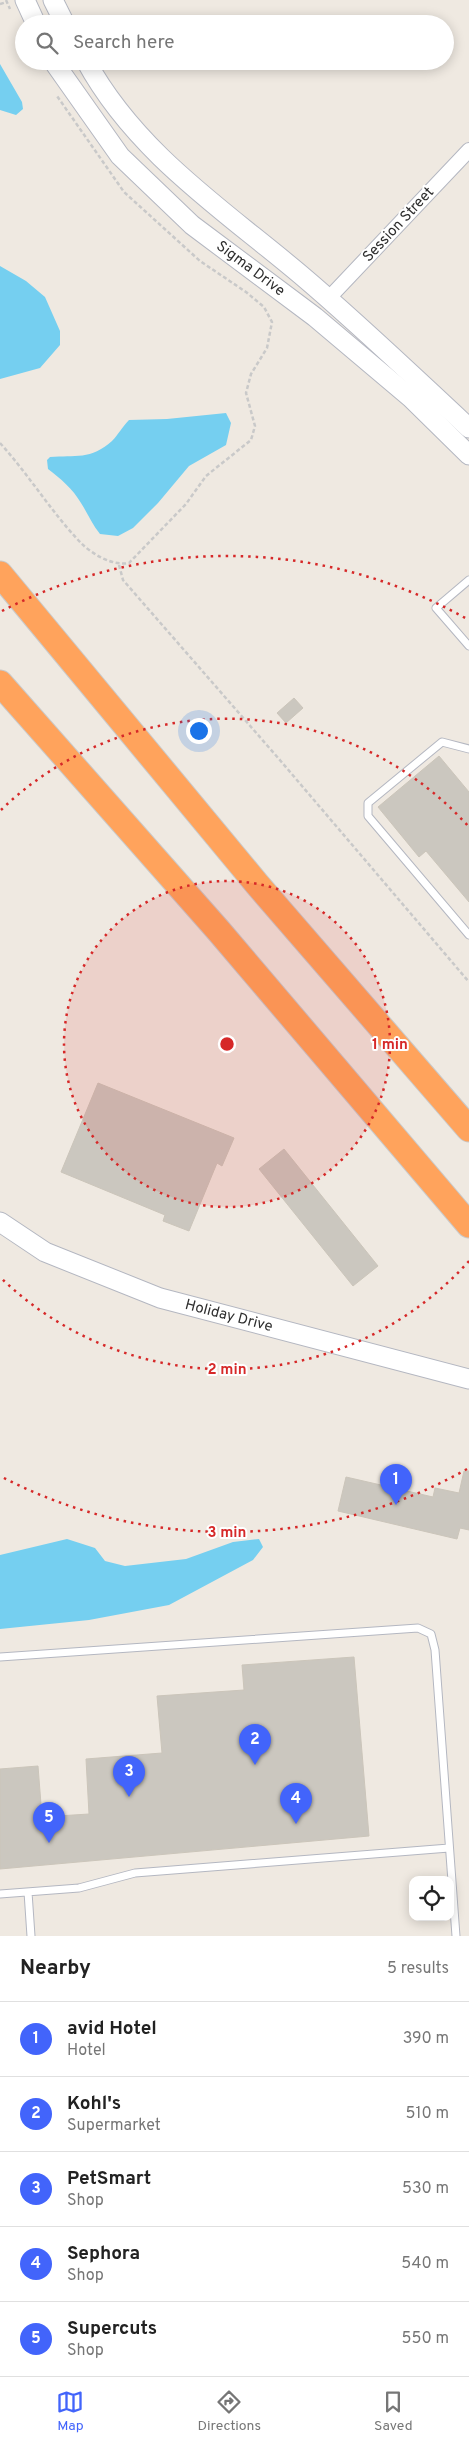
<!DOCTYPE html>
<html lang="en">
<head>
<meta charset="utf-8">
<style>
  body { margin:0; font-family:Overpass,sans-serif; background:#f6f6f6; color:#222 }
  .controls { position:absolute; right:15px; bottom:15px; display:grid; overflow:hidden; border-radius:10px; box-shadow:0 2px 12px #0003 }
  .controls button { width:45px; height:45px; display:grid; place-items:center; padding:0; border:0; border-bottom:1px solid #e0e0e0; background:#fff; color:#222; font:25px sans-serif }
  .you { position:absolute; left:198px; top:730px; width:18px; height:18px; margin:-12px; border:4px solid #fff; border-radius:50%; background:#1a73e8; box-shadow:0 0 0 8px #1a73e833 }
  .badge { display:grid; place-items:center; width:32px; height:32px; border-radius:50%; background:#4264fb; color:#fff; font-size:16px; font-weight:700 }
  .pin { position:absolute; translate:-50% -41px; filter:drop-shadow(0 1px 2px #0008) }
  .pin::after { content:''; position:absolute; top:26px; width:18px; height:15px; background:inherit; clip-path:polygon(0 0,100% 0,50% 100%) }
  .list { margin:0; padding:0; list-style:none }
  h2 { display:flex; justify-content:space-between; align-items:center; height:65px; margin:0; padding:0 20px; font-size:21px }
  h2 small { font-size:16px; font-weight:400; color:#767676 }
  .list li { display:grid; grid-template-columns:32px 1fr auto; gap:15px; align-items:center; box-sizing:border-box; height:75px; padding:0 20px; border-top:1px solid #e0e0e0 }
  .list b { display:block; font-size:19px; white-space:nowrap }
  .list p { margin:0; font-size:16px; white-space:nowrap; color:#767676 }
  .list em { font-size:16px; font-style:normal; color:#767676 }
  .icon { flex:none; width:28px; height:28px; fill:none; stroke:currentColor; stroke-width:2; stroke-linecap:round; stroke-linejoin:round }
  .map { position:relative; flex:none; width:469px; height:1936px; overflow:hidden }
  .search { position:absolute; background:#fff; box-shadow:0 2px 12px #0003; left:15px; right:15px; top:15px; height:55px; display:flex; align-items:center; gap:12px; box-sizing:border-box; padding:0 18px; border-radius:28px; color:#767676; font-size:19px }
  .sheet { height:440px; background:#fff }
  nav { display:flex; justify-content:space-around; align-items:center; box-sizing:border-box; height:70px; border-top:1px solid #e0e0e0; background:#fff; font-size:14px; color:#767676 }
  nav a { display:grid; justify-items:center; gap:2px }
  nav .on { color:#4264fb }
  .map>svg:first-child { display:block }
  .water { fill:#75cff0 }
  .building { fill:#cbc7bf; stroke:#cbc5ba }
  .lines { fill:none; stroke-linecap:round; stroke-linejoin:round }
  .lane-casing { stroke:#b4b7c1; stroke-width:9 }
  .street-casing { stroke:#b4b7c1; stroke-width:16 }
  .secondary-casing { stroke:#b4b7c1; stroke-width:21 }
  .highway-casing { stroke:#c9c9c9; stroke-width:27 }
  .path { stroke:#c9c9c9; stroke-width:2.5; stroke-dasharray:4 2.5; stroke-linecap:butt }
  .lane { stroke:#fff; stroke-width:7 }
  .street { stroke:#fff; stroke-width:14 }
  .secondary { stroke:#fff; stroke-width:19 }
  .highway { stroke:#ffa35c; stroke-width:25 }
  .ring { fill:none; stroke:#d62828; stroke-width:2.5; stroke-dasharray:2.5 5 }
  .labels { text-anchor:middle; dominant-baseline:central; stroke-width:4; stroke-linejoin:round; paint-order:stroke }
  .street-label { font-size:15px; fill:#2e2e2e; stroke:#fff }
  .centre { fill:#d62828; stroke:#fff; stroke-width:2.5 }
  .ring-label { font-size:15px; text-anchor:middle; font-weight:bold; fill:#d62828; stroke:#fff; stroke-width:4; stroke-linejoin:round; paint-order:stroke }
</style>
</head>
<body>
<div class="map">
<svg width="469" height="1936" viewBox="0 0 469 1936">
  <rect width="100%" height="100%" fill="#efe9e1"/>
  <!-- water -->
  <path class="water" d="M0,64L22,102L23,109L16,115L0,110Z
    M0,266L26,281L45,297L60,331V345L40,368L0,379Z
    M226,413L231,423L226,445L189,466L158,503L133,528L118,536L100,534C92,524 88,514 81,503C73,489 60,478 48,469L47,460L50,457C75,455 91,460 112,441C118,435 122,427 129,420L167,419Z
    M67,1539L95,1548L105,1561L125,1566L186,1559L233,1542L259,1539L263,1547L253,1560L169,1605L89,1620L0,1629V1555Z"/>
  <!-- building -->
  <path class="building" d="M294,698L303,708L286,723L277,713Z
    M439,756L469,792V902L426,851L419,857L378,807Z
    M98,1083L234,1138L222,1166L217,1163L189,1231L163,1221L165,1215L61,1172Z
    M284,1149L378,1266L353,1286L259,1169Z
    M464,1471H469V1530L460,1528L457,1539L338,1511L346,1477L433,1497L435,1488L459,1493Z
    M354,1657L369,1836L0,1869V1769L38,1766L42,1817L89,1814L86,1759L162,1753L157,1696L244,1690L242,1665Z"/>
  <g class="lines">
    <!-- lane casing -->
    <g class="lane-casing">
      <path id="lane" d="M469,580L436,608L469,646
        M469,749L442,742L368,803V816L469,935
        M0,1657L418,1628L431,1634L435,1650L456,1936
        M28,1892L31,1936
        M0,1894L79,1888L135,1873L449,1848"/>
    </g>
    <!-- street casing -->
    <g class="street-casing">
      <path id="street" d="M328,299L469,150"/>
    </g>
    <!-- secondary casing -->
    <g class="secondary-casing">
      <g id="secondary">
        <path d="M25,0L36,24"/>
        <path d="M53,0L65,24"/>
        <path id="s1" d="M53,61L120,156L192,225L315,317L411,398L469,455"/>
        <path d="M86,61C136,153 224,210 301,275C359,324 414,377 469,428"/>
        <path id="s2" d="M0,1222L45,1252L160,1298L469,1379"/>
      </g>
    </g>
    <!-- highway casing -->
    <g class="highway-casing">
      <path id="highway" d="M0,574L257,884L469,1129
        M0,683L218,930L469,1225"/>
    </g>
    <!-- path -->
    <path class="path" d="M6,0L10,9
      M0,4L7,2
      M0,443C29,475 52,513 81,543C93,555 113,566 129,563L186,504L206,476L251,440L255,426L246,393L251,374L267,348L272,322L264,307L246,292L200,261L124,192L57,96
      M119,565L123,580L279,759L469,982"/>
    <!-- lane -->
    <use href="#lane" class="lane"/>
    <!-- street -->
    <use href="#street" class="street"/>
    <!-- secondary -->
    <use href="#secondary" class="secondary"/>
    <!-- highway -->
    <use href="#highway" class="highway"/>
  </g>
  <!-- distance rings -->
  <circle cx="227" cy="1044" r="163" fill="#d62828" fill-opacity=".12"/>
  <g class="ring">
    <circle cx="227" cy="1044" r="163"/>
    <path d="M469 1261A325 325 0 0 1 1 1278M1 810A325 325 0 0 1 469 827"/>
    <path d="M467 1469A488 488 0 0 1 2 1477M2 611A488 488 0 0 1 467 619"/>
  </g>
  <g class="labels">
    <!-- street labels -->
    <g class="street-label">
      <text transform="translate(399 225) rotate(-47)">Session Street</text>
      <text stroke="none"><textPath href="#s1" startOffset="289">Sigma Drive</textPath></text>
      <text stroke="none"><textPath href="#s2" startOffset="249">Holiday Drive</textPath></text>
    </g>
  </g>
  <circle cx="227" cy="1044" r="8" class="centre"/>
  <g class="ring-label">
    <text x="390" y="1049">1 min</text>
    <text x="227" y="1374">2 min</text>
    <text x="227" y="1537">3 min</text>
  </g>
</svg>
<div class="controls">
<button><svg class="icon" aria-label="locate" viewBox="0 0 24 24"><circle cx="12" cy="12" r="6"/><path d="M12 2v4M12 18v4M2 12h4M18 12h4"/></svg></button>
</div>
<div class="you"></div>
<div class="pin badge" style="left:396px;top:1505px">1</div>
<div class="pin badge" style="left:255px;top:1765px">2</div>
<div class="pin badge" style="left:129px;top:1797px">3</div>
<div class="pin badge" style="left:296px;top:1824px">4</div>
<div class="pin badge" style="left:49px;top:1843px">5</div>
<div class="search"><svg class="icon" aria-label="search" viewBox="0 0 24 24"><circle cx="10" cy="10" r="6"/><path d="M15 15l6 6"/></svg>Search here</div>
</div>
<section class="sheet">
<h2>Nearby<small>5 results</small></h2>
<ul class="list">
<li><span class="badge">1</span><div><b>avid Hotel</b><p>Hotel</p></div><em>390 m</em></li>
<li><span class="badge">2</span><div><b>Kohl's</b><p>Supermarket</p></div><em>510 m</em></li>
<li><span class="badge">3</span><div><b>PetSmart</b><p>Shop</p></div><em>530 m</em></li>
<li><span class="badge">4</span><div><b>Sephora</b><p>Shop</p></div><em>540 m</em></li>
<li><span class="badge">5</span><div><b>Supercuts</b><p>Shop</p></div><em>550 m</em></li>
</ul>
</section>
<nav>
<a class="on"><svg class="icon" aria-label="map" viewBox="0 0 24 24"><path d="M3 6l6-2 6 2 6-2v14l-6 2-6-2-6 2zM9 4v14M15 6v14"/></svg>Map</a>
<a><svg class="icon" aria-label="directions" viewBox="0 0 24 24"><path d="M12 3l9 9-9 9-9-9zM9 14v-3h6M13 9l2 2-2 2"/></svg>Directions</a>
<a><svg class="icon" aria-label="saved" viewBox="0 0 24 24"><path d="M7 4h10v16l-5-4-5 4z"/></svg>Saved</a>
</nav>
</body>
</html>
